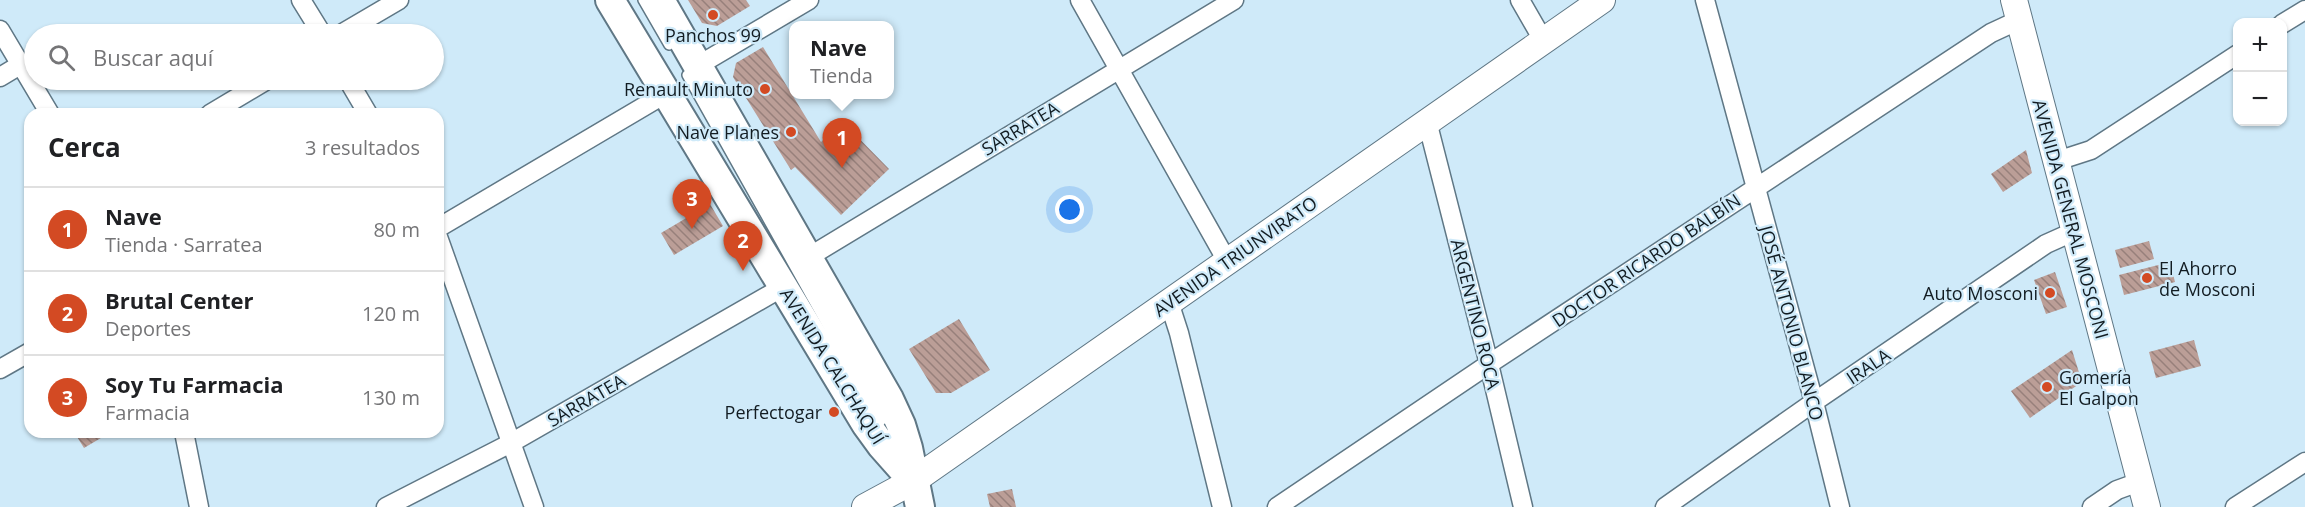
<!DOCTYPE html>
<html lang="es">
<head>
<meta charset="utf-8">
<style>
  body { margin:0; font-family:"Open Sans",sans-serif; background:#f2f2f2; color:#202124 }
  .controls { position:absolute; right:18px; top:18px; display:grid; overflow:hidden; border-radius:12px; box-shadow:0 2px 4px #0004 }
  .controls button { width:54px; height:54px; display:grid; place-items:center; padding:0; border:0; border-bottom:2px solid #e0e0e0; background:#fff; color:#202124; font:30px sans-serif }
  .you { position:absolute; left:1070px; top:210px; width:21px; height:21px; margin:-15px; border:4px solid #fff; border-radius:50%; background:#1a73e8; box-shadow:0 0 0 9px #1a73e833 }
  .badge { display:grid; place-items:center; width:39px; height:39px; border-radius:50%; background:#d34a23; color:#fff; font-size:20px; font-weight:700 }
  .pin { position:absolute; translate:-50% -50px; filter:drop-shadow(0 2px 3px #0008) }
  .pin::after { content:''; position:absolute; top:32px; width:21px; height:18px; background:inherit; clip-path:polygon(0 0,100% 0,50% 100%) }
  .popup { position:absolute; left:789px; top:21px; width:105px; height:78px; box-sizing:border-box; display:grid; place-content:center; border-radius:12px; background:#fff; filter:drop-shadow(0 2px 4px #0005); font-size:20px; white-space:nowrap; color:#757577 }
  .popup b { font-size:22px; color:#202124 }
  .popup::after { content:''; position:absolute; left:50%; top:100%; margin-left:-12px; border:12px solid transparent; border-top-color:#fff }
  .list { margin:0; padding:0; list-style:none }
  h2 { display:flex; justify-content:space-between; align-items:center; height:78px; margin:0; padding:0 24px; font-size:26px }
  h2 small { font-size:20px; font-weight:400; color:#757577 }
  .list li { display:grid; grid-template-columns:39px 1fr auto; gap:18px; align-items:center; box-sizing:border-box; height:84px; padding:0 24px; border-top:2px solid #e0e0e0 }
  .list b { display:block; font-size:22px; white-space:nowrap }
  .list p { margin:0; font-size:20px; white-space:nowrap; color:#757577 }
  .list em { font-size:20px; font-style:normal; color:#757577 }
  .icon { flex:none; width:33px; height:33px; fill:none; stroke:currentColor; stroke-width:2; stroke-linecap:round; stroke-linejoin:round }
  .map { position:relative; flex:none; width:2305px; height:507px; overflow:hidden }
  .search { position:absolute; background:#fff; box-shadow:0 2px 4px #0004; left:24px; top:24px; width:420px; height:66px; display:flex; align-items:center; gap:15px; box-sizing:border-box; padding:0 21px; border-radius:33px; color:#757577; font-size:22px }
  .panel { position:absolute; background:#fff; box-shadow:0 2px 4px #0004; left:24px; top:108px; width:420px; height:330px; border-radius:18px }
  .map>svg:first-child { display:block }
  .building { fill:url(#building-back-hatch) }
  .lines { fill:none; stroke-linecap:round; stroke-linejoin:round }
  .lane-casing { stroke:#5f7785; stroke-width:12 }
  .street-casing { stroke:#5f7785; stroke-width:21 }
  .secondary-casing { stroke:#5f7785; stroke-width:28 }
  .primary-casing { stroke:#5f7785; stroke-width:32 }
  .lane { stroke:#fff; stroke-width:9 }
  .street { stroke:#fff; stroke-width:18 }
  .secondary { stroke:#fff; stroke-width:26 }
  .primary { stroke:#fff; stroke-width:28 }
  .poi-dot { fill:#d34a23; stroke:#cfeaf9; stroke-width:2 }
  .labels { text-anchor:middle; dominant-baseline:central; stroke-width:4.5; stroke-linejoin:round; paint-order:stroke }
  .poi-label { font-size:18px; fill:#121c22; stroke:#cfeaf9; text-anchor:end }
  .street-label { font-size:18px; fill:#121c22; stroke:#cfeaf9 }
</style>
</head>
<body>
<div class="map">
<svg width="2305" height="507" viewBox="0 0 2305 507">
  <defs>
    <pattern id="building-back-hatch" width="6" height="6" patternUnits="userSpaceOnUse" patternTransform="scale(1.5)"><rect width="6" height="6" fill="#bb9e97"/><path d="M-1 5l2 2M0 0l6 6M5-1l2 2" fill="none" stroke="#97807b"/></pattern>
  </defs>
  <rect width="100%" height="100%" fill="#cfeaf9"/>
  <!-- building -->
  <path class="building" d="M688,0H746L750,6L717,26L702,23Z
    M763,47L821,142L843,122L889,169L841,215L795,167L791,170L733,77L736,63Z
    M2026,150L2032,173L2003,192L1991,174Z
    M710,204L723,226L674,255L661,233Z
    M2149,241L2154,259L2120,268L2115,250Z
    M2170,262L2175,282L2124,295L2119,275Z
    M2055,272L2067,307L2046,314L2034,280Z
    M959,319L990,370L951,393H936L909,349Z
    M2194,340L2201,366L2156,378L2149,352Z
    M2072,350L2082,382L2030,418L2011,391Z
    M74,432H111L84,448Z
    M1012,489L1016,507H990L987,494Z"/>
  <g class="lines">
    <!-- lane casing -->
    <g class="lane-casing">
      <path id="lane" d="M643,0L669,45
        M687,75L881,421"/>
    </g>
    <!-- street casing -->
    <g class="street-casing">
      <path id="street" d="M301,0L322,34
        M1080,0L1227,261
        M1520,0L1543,40
        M1705,0L1814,402L1840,507
        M2282,24L2305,10
        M0,30L50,114
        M341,34L399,0
        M699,65L809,0
        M0,77L20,65
        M348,80L368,114
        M210,114L267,80
        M1427,121L1489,364L1523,507
        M2057,161L2091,150L2238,54
        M438,228L665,94
        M438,237L534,507
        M807,258L1234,0
        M1169,302L1179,333L1222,507
        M0,369L30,352
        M184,432L199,507
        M386,507L511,443L783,287
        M1277,507L1489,364L1991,33L2019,20
        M1665,507L1814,402L2046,244L2075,231
        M2092,507L2117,490L2139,482
        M2235,507L2305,462"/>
    </g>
    <!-- secondary casing -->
    <g class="secondary-casing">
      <path id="secondary" d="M2014,0L2147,507
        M865,507L913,481L1602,0"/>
    </g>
    <!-- primary casing -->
    <g class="primary-casing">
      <path id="primary" d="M610,0L866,424L882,446L913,481
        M660,0L889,399L901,425L908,448L920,507"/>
    </g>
    <!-- lane -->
    <use href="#lane" class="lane"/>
    <!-- street -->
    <use href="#street" class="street"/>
    <!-- secondary -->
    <use href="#secondary" class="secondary"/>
    <!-- primary -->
    <use href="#primary" class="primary"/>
  </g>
  <!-- markers -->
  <g class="poi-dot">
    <circle cx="713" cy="15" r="6"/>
    <circle cx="765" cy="89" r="6"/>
    <circle cx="791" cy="132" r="6"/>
    <circle cx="2147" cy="278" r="6"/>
    <circle cx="2050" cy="293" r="6"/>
    <circle cx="2047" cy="387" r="6"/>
    <circle cx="834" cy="412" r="6"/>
  </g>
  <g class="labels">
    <!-- poi labels -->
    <g class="poi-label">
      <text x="713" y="35" text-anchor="middle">Panchos 99</text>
      <text x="753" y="89">Renault Minuto</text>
      <text x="779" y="132">Nave Planes</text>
      <text x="2159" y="268" text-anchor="start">El Ahorro<tspan x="2159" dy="21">de Mosconi</tspan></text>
      <text x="2038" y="293">Auto Mosconi</text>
      <text x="2059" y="377" text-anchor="start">Gomería<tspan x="2059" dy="21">El Galpon</tspan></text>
      <text x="822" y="412">Perfectogar</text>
    </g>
    <!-- street labels -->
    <g class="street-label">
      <text transform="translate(1020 128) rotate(-31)">SARRATEA</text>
      <text transform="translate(2071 219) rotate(75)">AVENIDA GENERAL MOSCONI</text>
      <text transform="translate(1235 256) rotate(-35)">AVENIDA TRIUNVIRATO</text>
      <text transform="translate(1646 260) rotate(-34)">DOCTOR RICARDO BALBÍN</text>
      <text transform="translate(1476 314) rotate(76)">ARGENTINO ROCA</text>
      <text transform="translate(1792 323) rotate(75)">JOSÉ ANTONIO BLANCO</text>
      <text transform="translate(833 366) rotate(58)">AVENIDA CALCHAQUÍ</text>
      <text transform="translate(1868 366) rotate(-34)">IRALA</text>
      <text transform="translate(586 400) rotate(-30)">SARRATEA</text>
    </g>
  </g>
</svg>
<div class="controls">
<button>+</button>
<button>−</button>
</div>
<div class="you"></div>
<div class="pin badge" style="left:842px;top:168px">1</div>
<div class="popup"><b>Nave</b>Tienda</div>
<div class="pin badge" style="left:743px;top:271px">2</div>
<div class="pin badge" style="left:692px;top:229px">3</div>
<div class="search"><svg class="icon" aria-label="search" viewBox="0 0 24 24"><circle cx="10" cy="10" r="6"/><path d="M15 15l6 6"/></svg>Buscar aquí</div>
<section class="panel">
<h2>Cerca<small>3 resultados</small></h2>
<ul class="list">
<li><span class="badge">1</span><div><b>Nave</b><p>Tienda · Sarratea</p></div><em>80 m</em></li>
<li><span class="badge">2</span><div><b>Brutal Center</b><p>Deportes</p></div><em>120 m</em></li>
<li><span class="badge">3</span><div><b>Soy Tu Farmacia</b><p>Farmacia</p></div><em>130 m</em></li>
</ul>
</section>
</div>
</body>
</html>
